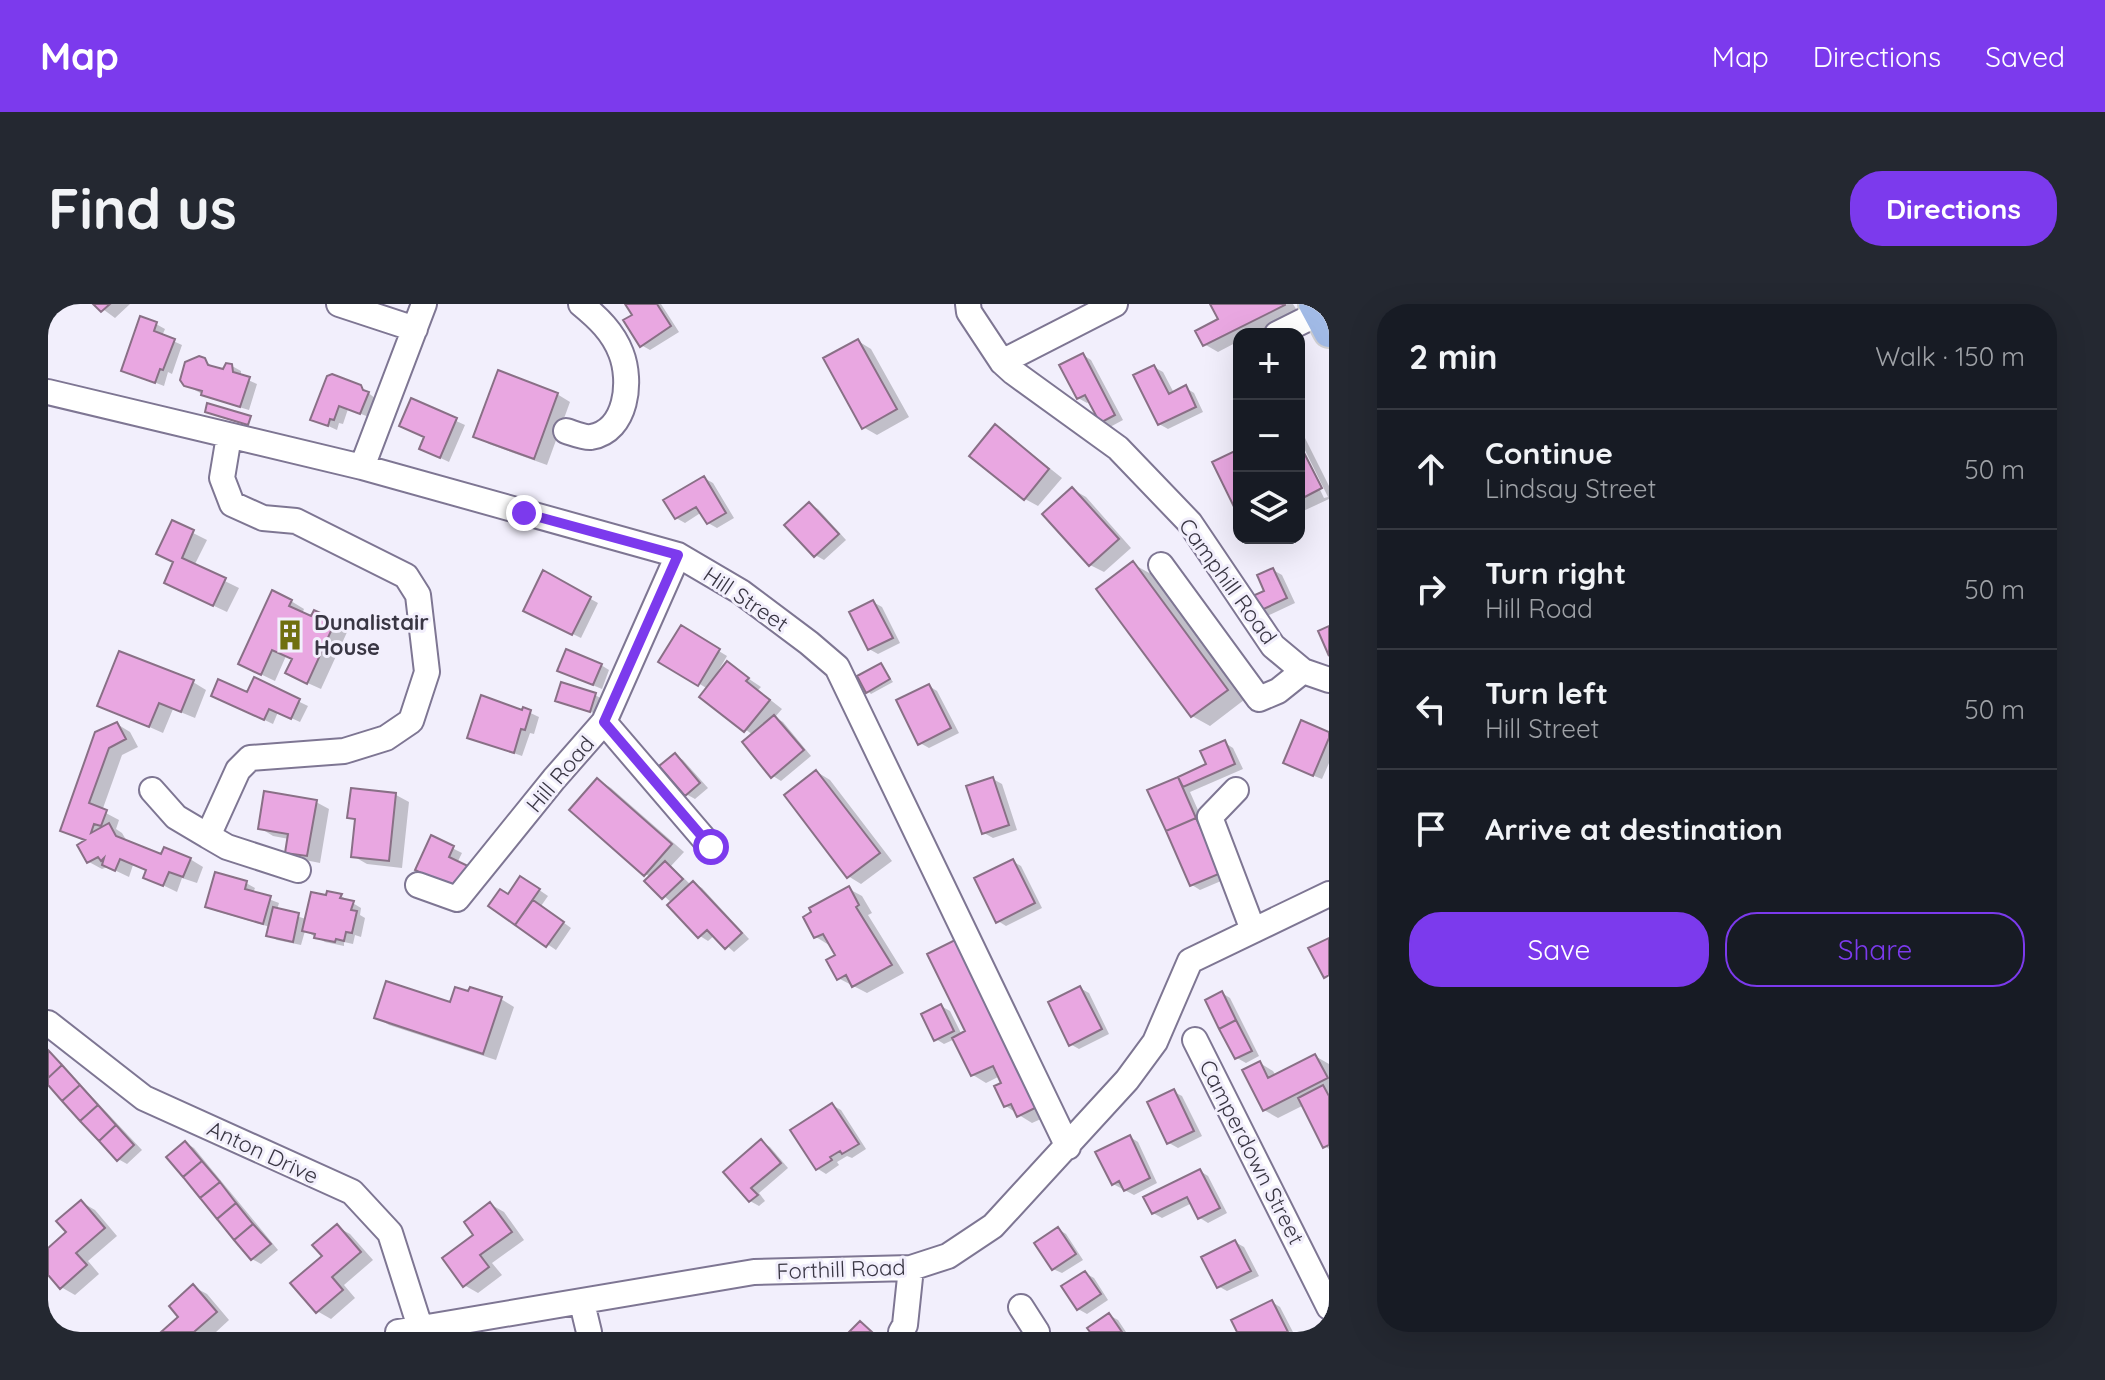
<!DOCTYPE html>
<html lang="en">
<head>
<meta charset="utf-8">
<style>
  body { margin:0; font-family:Quicksand,sans-serif; background:#242831; color:#f1f3f6 }
  .controls { position:absolute; right:24px; top:24px; display:grid; overflow:hidden; border-radius:16px; box-shadow:0 8px 32px #0002 }
  .controls button { width:72px; height:72px; display:grid; place-items:center; padding:0; border:0; border-bottom:2px solid #363941; background:#171b24; color:#f1f3f6; font:40px sans-serif }
  .stop { position:absolute; width:24px; height:24px; margin:-18px; border:6px solid #7c3aed; border-radius:50%; background:#fff }
  .stop.end { background:#7c3aed; border-color:#fff; box-shadow:0 2px 8px #0008 }
  .list { margin:0; padding:0; list-style:none }
  h2 { display:flex; justify-content:space-between; align-items:center; height:104px; margin:0; padding:0 32px; font-size:34px }
  h2 small { font-size:26px; font-weight:400; color:#9ea1a6 }
  .list li { display:grid; grid-template-columns:52px 1fr auto; gap:24px; align-items:center; box-sizing:border-box; height:120px; padding:0 32px; border-top:2px solid #363941 }
  .list b { display:block; font-size:30px; white-space:nowrap }
  .list p { margin:0; font-size:26px; white-space:nowrap; color:#9ea1a6 }
  .list em { font-size:26px; font-style:normal; color:#9ea1a6 }
  .actions { display:flex; gap:16px; padding:24px 32px }
  .actions a { flex:1; padding:18px 0; border:2px solid #7c3aed; border-radius:32px; text-align:center; font-size:28px; color:#7c3aed }
  .actions .main { background:#7c3aed; color:#fff }
  .icon { flex:none; width:44px; height:44px; fill:none; stroke:currentColor; stroke-width:2; stroke-linecap:round; stroke-linejoin:round }
  .map { position:relative; flex:none; width:1281px; height:1028px; overflow:hidden; border-radius:32px }
  header { display:flex; align-items:center; gap:48px; box-sizing:border-box; height:112px; padding:0 40px; background:#7c3aed; color:#fff }
  header strong { font-size:38px }
  nav { display:flex; gap:44px; margin-inline-start:auto; font-size:28px }
  .intro { display:flex; align-items:center; justify-content:space-between; box-sizing:border-box; height:192px; padding:0 48px }
  h1 { margin:0; font-size:56px }
  .button { padding:20px 36px; border-radius:32px; background:#7c3aed; color:#fff; font-size:28px; font-weight:700 }
  main { display:flex; gap:48px; padding:0 48px }
  aside { flex:1; background:#171b24; border-radius:32px; box-shadow:0 8px 32px #0002 }
  .map>svg:first-child { display:block }
  .shadow { fill:#0003 }
  .building { fill:#e9a7e1; stroke:#897086; stroke-width:2 }
  .lines { fill:none; stroke-linecap:round; stroke-linejoin:round }
  .minor-casing { stroke:#7e7693; stroke-width:28 }
  .major-casing { stroke:#cfcfd2; stroke-width:34 }
  .minor { stroke:#fff; stroke-width:24 }
  .major { stroke:#a1bae6; stroke-width:30 }
  .route { stroke:#7c3aed; stroke-width:10 }
  .labels { text-anchor:middle; dominant-baseline:central; stroke-width:6; stroke-linejoin:round; paint-order:stroke }
  .street-label { font-size:22px; fill:#393643; stroke:#f2effc }
  .poi-label { font-size:22px; font-weight:bold; fill:#393643; stroke:#f2effc; text-anchor:start }
</style>
</head>
<body>
<header>
<strong>Map</strong>
<nav><a>Map</a><a>Directions</a><a>Saved</a></nav>
</header>
<div class="intro"><h1>Find us</h1><a class="button">Directions</a></div>
<main>
<div class="map">
<svg width="1281" height="1028" viewBox="0 0 1281 1028">
  <rect width="100%" height="100%" fill="#f2effc"/>
  <!-- shadow -->
  <path class="shadow" d="M48,0H82L67,14Z
    M579,0H613L631,28L602,46L593,41L586,11Z
    M1165,0H1245L1250,8L1206,30H1191V37L1170,48L1156,40L1173,16Z
    M108,20L117,25L114,32L134,41L124,70L120,68L116,82L75,66Z
    M810,37L823,45L861,113L829,131L815,123Z
    M1035,51L1043,56L1075,116L1062,123L1053,118L1042,97L1039,99L1030,94Z
    M156,56L168,65L176,68L184,62L193,67V73L209,80L201,106L164,95L137,81Z
    M1106,63L1115,68L1126,89L1138,84L1146,89L1155,108L1120,125L1111,120Z
    M313,83L328,95L321,113L300,105L295,120L291,119L289,126L265,115Z
    M509,90L522,98L499,161L441,140L428,132Z
    M364,97L417,121L401,158L382,149Z
    M947,123L960,131L1014,174L990,202L977,195Z
    M1251,127L1255,130L1281,182V195L1251,209V143L1276,194L1280,193L1251,134Z
    M656,174L665,179L686,214L669,224L660,219L654,208L637,219L628,214Z
    M1024,185L1038,193L1083,244L1056,268L1042,261Z
    M761,200L770,205L798,236L776,256L767,251Z
    M125,219L159,236L146,262L191,284L179,308L132,286Z
    M1085,260L1103,270L1196,396L1162,422L1144,412Z
    M1225,266L1234,271L1247,299L1217,313L1209,308L1219,288Z
    M496,269L550,299L533,334L486,311Z
    M243,297L256,305L254,310L265,315L267,309L300,326L273,385L253,376L246,356L238,352L227,377L206,367Z
    M825,298L834,303L852,339L830,350L821,345Z
    M633,324L679,352L669,369L671,371L679,360L713,383L710,386L734,405L727,413L735,418L763,452L733,477L725,472L705,431L654,393L660,385L613,357Z
    M553,361L561,366L554,385L520,371Z
    M833,361L845,378L823,390L820,387Z
    M206,376L260,402L252,418L230,408L225,420L174,396L200,390Z
    M145,378L158,386L147,414L125,405L115,429L52,401Z
    M881,382L889,387L911,429L881,444L872,439Z
    M547,391L556,396L551,411L509,396Z
    M476,406L491,413L486,430L482,429L474,452L422,433L475,409Z
    M69,420L82,428L90,443L74,451L54,507L71,516L68,525L74,529L80,539L114,553L142,555L155,563L149,579L134,574L129,588L98,573L100,567L85,561L81,573L60,563L54,565L41,558L38,538L14,526Z
    M1281,430V459L1274,475L1246,464Z
    M1177,439L1185,444L1195,465L1142,488L1180,574L1152,586L1144,581L1102,487L1161,461Z
    M627,451L635,456L660,484L647,495L638,490Z
    M769,468L782,476L844,557L813,580L800,572Z
    M945,475L954,480L969,526L945,534L936,529Z
    M550,476L563,484L636,548L623,562L643,581L645,579L654,584L701,635L686,648L667,631L660,637L652,632L624,599L599,577L603,573L597,570Z
    M348,491L361,498L354,564L319,560L305,552L309,517L301,513Z
    M268,498L281,505L272,559L252,555L239,548L241,535L225,532L212,524Z
    M384,534L414,549L409,559L420,590Z
    M964,557L973,562L994,604L958,622L950,617Z
    M198,579L207,584L205,589L231,599L229,606L258,615L280,594L293,592L313,604L312,611L317,614L313,633L307,631L305,640L296,638V642L277,638L257,627L253,641L229,636L221,631L222,623L168,607L160,603Z
    M481,579L500,592L493,602L523,624L508,646L443,602Z
    M801,585L814,592L824,609L820,611L856,669L819,689L790,674V652L781,641L768,633Z
    M1032,684L1041,689L1061,730L1031,745L1022,740Z
    M422,689L453,695L466,703L448,756L341,721L328,713L403,701Z
    M1174,689L1182,694L1211,752L1198,759L1189,754Z
    M893,702L902,707L914,731L1004,810L984,819L971,811L958,802L955,779L952,772L938,779L925,771L907,735L896,740L888,735Z
    M0,746L94,846L79,860L70,855L0,778Z
    M1267,752L1281,760V845L1277,842L1256,801L1230,814L1216,806L1212,759L1225,767L1228,772Z
    M1126,788L1134,792L1154,832L1130,844L1121,839Z
    M784,801L793,806L818,845L804,854L799,852L789,858L791,861L778,870L770,865Z
    M1082,833L1090,838L1109,879L1086,891L1065,880Z
    M714,838L722,843L740,864L711,889L717,897L711,902L702,897L678,868Z
    M138,839L146,844L230,946L213,960L204,955Z
    M1152,867L1160,872L1179,909L1160,919L1152,914L1144,899L1114,914L1105,909Z
    M33,898L47,906L69,932L40,957L51,970L27,991L13,983L0,968V947L21,929Z
    M442,900L456,908L476,936L444,959L454,971L430,989L416,981L428,931Z
    M289,923L302,930L325,956L296,981L307,994L283,1015L269,1007L277,953Z
    M1010,925L1018,930L1035,956L1014,969L1005,965Z
    M1187,938L1196,943L1211,972L1179,987L1170,982Z
    M1037,969L1046,974L1060,996L1039,1010L1030,1005Z
    M146,983L159,990L181,1016L168,1028H116L133,1013Z
    M1224,998L1232,1003L1245,1028H1191Z
    M1061,1011L1070,1016L1078,1028H1044Z"/>
  <!-- building -->
  <path class="building" d="M45,0H62L53,8Z
    M577,0H609L623,22L592,43L575,16L584,11Z
    M1162,0H1237V1L1155,42L1147,27L1170,15Z
    M92,12L109,18L106,27L127,35L115,66L112,65L107,79L73,67Z
    M810,35L849,105L814,125L775,54Z
    M1035,49L1067,111L1052,119L1037,91L1029,95L1011,61Z
    M151,52L157,54L160,61L175,65L178,59L184,60L185,68L202,73L192,103L153,91L154,87L136,82L132,76L137,58Z
    M1106,61L1121,90L1138,81L1148,103L1110,121L1085,71Z
    M450,66L510,89L486,155L425,133Z
    M284,70L313,81L315,86L321,88L312,110L291,102L286,116L282,115L280,122L262,116L279,72Z
    M363,94L409,114L392,154L371,145L376,133L351,122Z
    M159,99L203,112L200,121L157,108Z
    M947,120L1001,165L976,196L921,152Z
    M1251,139L1274,184L1251,196Z
    M1191,145V213L1164,158Z
    M656,172L678,209L659,220L648,203L627,215L615,196Z
    M1024,183L1071,235L1041,262L994,210Z
    M761,198L791,230L766,253L736,221Z
    M124,216L146,226L134,254L178,274L165,302L116,279L125,258L108,250Z
    M1085,257L1180,386L1143,413L1048,285Z
    M1225,264L1239,294L1207,309L1200,294L1216,287L1209,271Z
    M495,266L543,293L524,331L475,307Z
    M224,286L244,296L241,302L263,312L266,306L288,316L259,380L237,369L244,355L224,346L213,371L190,360Z
    M825,296L845,334L820,346L801,308Z
    M633,321L672,345L650,382L610,358Z
    M1281,322V352L1270,327Z
    M518,345L554,360L545,381L509,367Z
    M71,347L146,376L133,408L111,399L101,423L49,402Z
    M679,357L701,374L698,377L722,396L696,428L651,393Z
    M833,359L842,375L818,389L809,372Z
    M206,373L252,395L243,415L221,405L216,416L163,392L170,375L199,388Z
    M513,378L548,389L542,408L507,397Z
    M881,380L903,424L870,441L848,396Z
    M433,391L474,406L475,403L483,406L477,426L473,425L466,449L419,434Z
    M726,411L756,446L723,474L694,438Z
    M1253,416L1281,428V434L1265,472L1235,459Z
    M69,418L78,435L61,444L41,499L59,506L53,522L46,520L43,529L61,519L68,532L113,550L116,543L143,554L135,573L121,568L115,582L95,574L98,566L72,555L67,567L54,561L56,554L53,557L50,553L39,559L29,541L37,536L12,527L47,428Z
    M1177,436L1187,460L1135,483L1130,473L1158,460L1152,447Z
    M627,449L652,479L637,492L611,462Z
    M768,466L832,549L799,574L736,491Z
    M945,473L961,521L934,530L918,482Z
    M1130,473L1148,514L1118,527L1099,486Z
    M549,474L624,540L596,572L521,506Z
    M303,484L348,489L341,557L303,553L307,515L299,514Z
    M216,487L269,496L259,552L237,549L240,530L210,525Z
    M1148,514L1173,569L1142,582L1118,527Z
    M383,531L406,542L401,553L422,563L411,587L367,566Z
    M965,555L987,599L948,619L926,574Z
    M617,557L635,575L614,595L596,577Z
    M167,568L199,577L197,585L223,592L215,620L157,603Z
    M472,572L492,585L467,621L440,602L452,585L460,590Z
    M645,577L694,629L677,645L659,626L650,634L619,601Z
    M801,582L811,601L808,603L844,661L804,683L798,671L789,676L778,656L787,651L775,630L766,634L755,613L763,608L761,604Z
    M279,587L294,590L292,594L306,597L303,606L309,607L304,629L298,628L296,637L288,635L287,638L266,634L267,630L254,627L263,588L278,591Z
    M485,596L516,618L498,643L467,621Z
    M225,603L251,609L245,638L218,632Z
    M1281,634V671L1276,674L1260,644Z
    M909,635L991,802L969,813L963,800L956,803L946,782L953,779L945,762L923,772L904,734L917,727L879,650Z
    M338,677L402,698L407,683L420,687L422,683L454,693L435,750L326,714Z
    M1032,682L1054,725L1021,742L1000,698Z
    M1174,687L1188,716L1171,725L1157,696Z
    M893,700L906,727L886,737L873,710Z
    M1188,716L1204,747L1187,755L1171,725Z
    M0,746L14,761L0,774Z
    M1267,750L1280,774L1215,807L1194,766L1212,757L1220,774Z
    M14,761L32,781L14,797L0,781V774Z
    M32,781L50,801L32,817L14,797Z
    M1275,781L1281,792V841L1275,844L1250,794Z
    M1126,785L1146,827L1119,840L1099,798Z
    M784,799L811,840L794,850L792,847L782,853L784,856L768,866L742,826Z
    M50,801L68,821L51,837L32,817Z
    M68,821L86,841L69,857L51,837Z
    M1082,831L1102,874L1076,887L1071,877L1064,881L1047,848Z
    M713,835L733,859L703,884L710,891L701,898L675,868Z
    M137,837L154,857L135,873L118,853Z
    M154,857L172,878L152,894L135,873Z
    M1152,865L1172,904L1150,915L1139,893L1104,910L1095,893Z
    M172,878L188,899L169,915L152,894Z
    M33,896L57,924L28,949L39,961L12,985L0,971V944L18,928L8,917Z
    M442,898L464,928L432,951L441,963L415,983L394,954L425,931L416,918Z
    M188,899L205,920L186,936L169,915Z
    M205,920L223,940L203,956L186,936Z
    M289,920L313,948L284,973L295,986L268,1009L242,979L274,952L264,941Z
    M1010,923L1028,950L1004,966L986,939Z
    M1187,936L1203,967L1169,984L1153,953Z
    M1037,967L1053,990L1029,1006L1013,982Z
    M145,980L169,1008L146,1028H113L130,1013L121,1002Z
    M1224,996L1240,1028H1189L1183,1016Z
    M1061,1009L1074,1028H1042L1039,1024Z
    M812,1017L824,1028H801Z"/>
  <g class="lines">
    <!-- minor casing -->
    <g class="minor-casing">
      <path id="minor" d="M291,0L367,25
        M920,0L921,8L954,58L965,68L1070,144L1142,219L1225,342L1255,367L1281,376
        M1229,30L1271,9
        M954,58L1067,0
        M0,88L314,163L630,251L693,288L761,339L789,363L1020,843
        M518,127C525,129 536,134 543,133C579,127 584,77 573,49C565,28 550,14 533,0
        M314,163L376,0
        M1113,261L1211,395L1230,387L1255,367
        M556,418L663,543
        M104,486L128,513L160,532L190,466L202,454L296,447L338,434L363,417L379,368L370,291L358,272L248,217L215,214L184,200L174,174L181,132
        M1188,486L1162,513L1205,626
        M160,532L179,543L250,566
        M370,581L409,595L506,475L556,418L630,251
        M0,719L96,794L304,888L342,929L372,1023
        M1147,736L1281,1003
        M534,999L541,1028
        M973,1003L989,1028
        M350,1028L706,968L863,964L900,952L945,922L1079,776L1107,738L1142,657L1281,590
        M853,1028L857,1021L863,964"/>
    </g>
    <!-- major casing -->
    <g class="major-casing">
      <path id="major" d="M1266,0L1281,28"/>
    </g>
    <!-- minor -->
    <use href="#minor" class="minor"/>
    <!-- major -->
    <use href="#major" class="major"/>
  </g>
  <g class="lines">
    <!-- route -->
    <path class="route" d="M476,209L630,251L556,418L663,543"/>
  </g>
  <!-- icons -->
  <defs>
    <g id="building-bare" transform="scale(2.4)"><path d="M-4-6H4V6H1V3H-1V6H-4ZM-2.5-4.3h1.7v1.8h-1.7ZM.8-4.3h1.7v1.8H.8ZM-2.5-1h1.7V.8h-1.7ZM.8-1h1.7V.8H.8Z" fill="#706f10" stroke="#f2effc" stroke-width="2.5" paint-order="stroke"/></g>
  </defs>
  <g fill-rule="evenodd">
    <use href="#building-bare" x="242" y="331"/>
  </g>
  <g class="labels">
    <!-- street labels -->
    <g class="street-label">
      <text transform="translate(1180 277) rotate(54)">Camphill Road</text>
      <text transform="translate(698 295) rotate(34)">Hill Street</text>
      <text transform="translate(512 470) rotate(-50)">Hill Road</text>
      <text transform="translate(215 848) rotate(25)">Anton Drive</text>
      <text transform="translate(1204 848) rotate(63)">Camperdown Street</text>
      <text transform="translate(793 965) rotate(-2)">Forthill Road</text>
    </g>
    <!-- poi labels -->
    <g class="poi-label">
      <text x="266" y="318">Dunalistair<tspan x="266" dy="25">House</tspan></text>
    </g>
  </g>
</svg>
<div class="controls">
<button>+</button>
<button>−</button>
<button><svg class="icon" aria-label="layers" viewBox="0 0 24 24"><path d="M12 4l9 5-9 5-9-5zM3 14l9 5 9-5"/></svg></button>
</div>
<div class="stop" style="left:663px;top:543px"></div>
<div class="stop end" style="left:476px;top:209px"></div>
</div>
<aside>
<h2>2 min<small>Walk · 150 m</small></h2>
<ul class="list">
<li><svg class="icon" aria-label="ahead" viewBox="0 0 24 24"><path d="M12 20V5M6 11l6-6 6 6"/></svg><div><b>Continue</b><p>Lindsay Street</p></div><em>50 m</em></li>
<li><svg class="icon" aria-label="right" viewBox="0 0 24 24"><path d="M7 20v-9h11M14 6l5 5-5 5"/></svg><div><b>Turn right</b><p>Hill Road</p></div><em>50 m</em></li>
<li><svg class="icon" aria-label="left" viewBox="0 0 24 24"><path d="M17 20v-9H6M10 6l-5 5 5 5"/></svg><div><b>Turn left</b><p>Hill Street</p></div><em>50 m</em></li>
<li><svg class="icon" aria-label="arrive" viewBox="0 0 24 24"><path d="M6 21V4h12l-3 4 3 4H6"/></svg><div><b>Arrive at destination</b></div></li>
</ul>
<div class="actions"><a class="main">Save</a><a>Share</a></div>
</aside>
</main>
</body>
</html>
